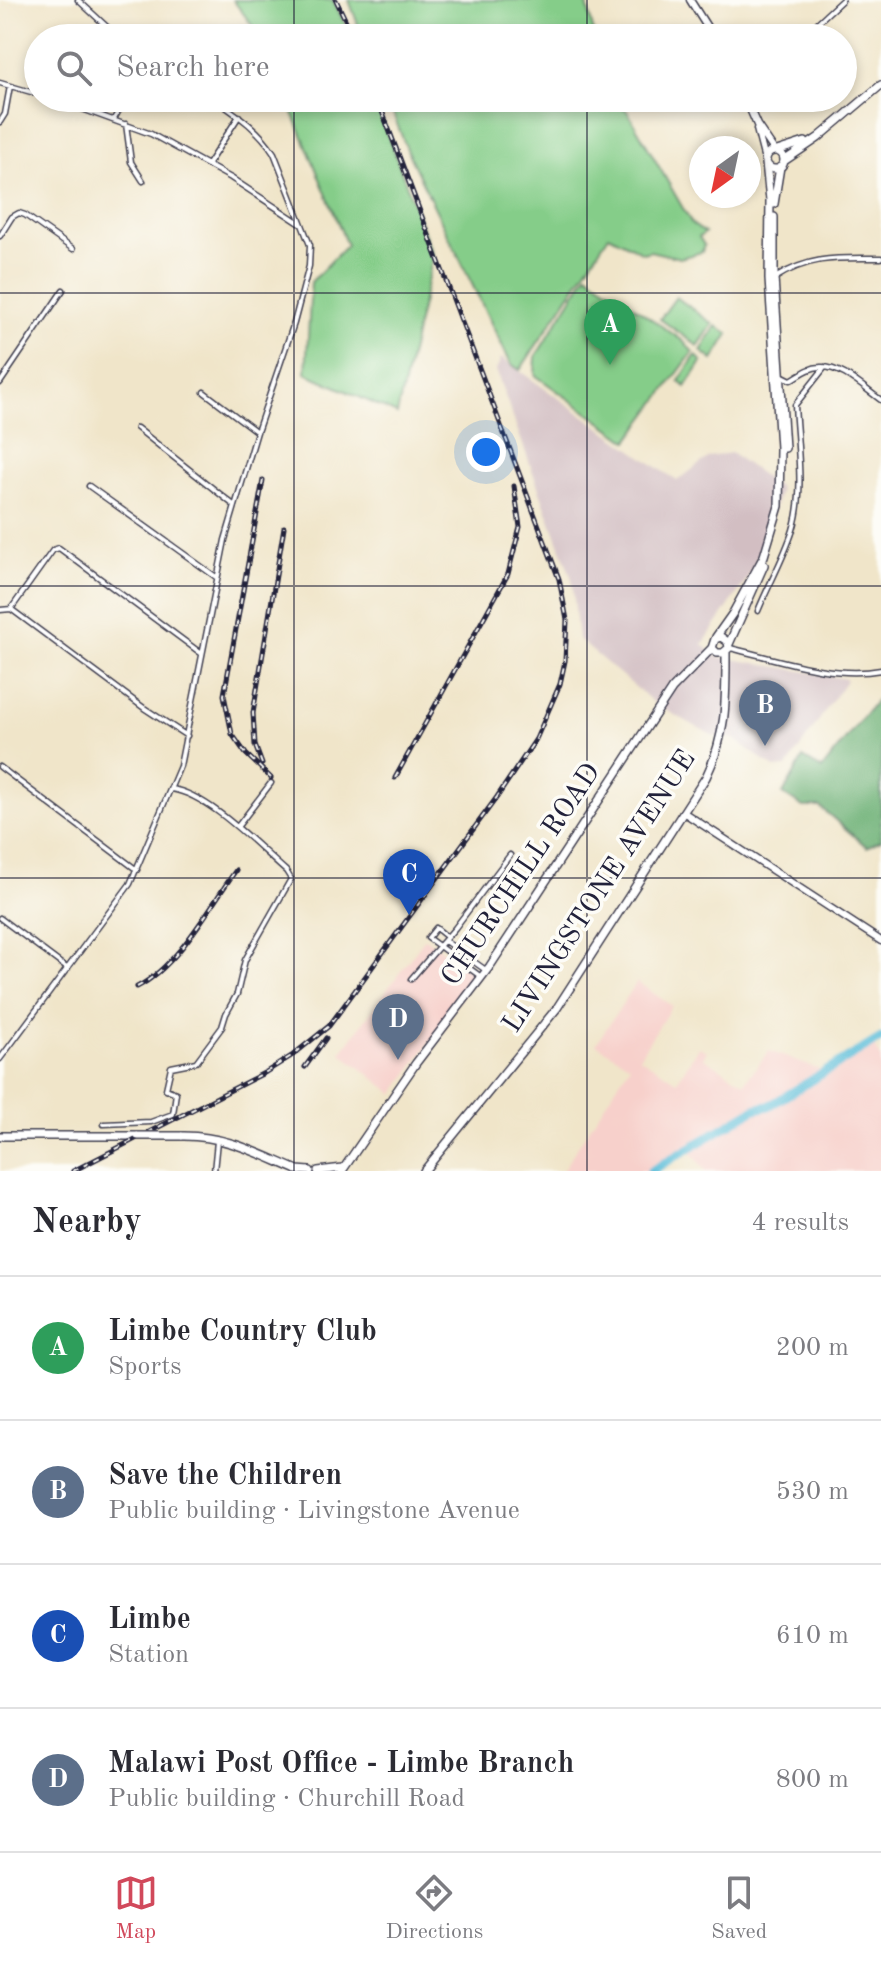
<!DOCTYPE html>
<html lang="en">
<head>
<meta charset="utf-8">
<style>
  body { margin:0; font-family:"Old Standard TT",serif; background:#f7f7f7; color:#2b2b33 }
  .compass { position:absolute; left:689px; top:136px; width:72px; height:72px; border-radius:50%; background:#fff; box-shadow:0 4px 12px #0003; rotate:213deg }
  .you { position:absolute; left:486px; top:452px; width:28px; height:28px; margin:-20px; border:6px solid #fff; border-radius:50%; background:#1a73e8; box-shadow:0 0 0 12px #1a73e833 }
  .badge { display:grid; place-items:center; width:52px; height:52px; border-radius:50%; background:#d1495b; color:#fff; font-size:26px; font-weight:700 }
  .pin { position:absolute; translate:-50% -66px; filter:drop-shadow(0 2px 4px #0008) }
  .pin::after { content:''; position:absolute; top:42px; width:28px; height:24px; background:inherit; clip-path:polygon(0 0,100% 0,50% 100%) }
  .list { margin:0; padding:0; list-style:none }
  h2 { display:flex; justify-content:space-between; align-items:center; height:104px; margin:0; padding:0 32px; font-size:34px }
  h2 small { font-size:26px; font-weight:400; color:#7c7c81 }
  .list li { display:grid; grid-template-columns:52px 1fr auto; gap:24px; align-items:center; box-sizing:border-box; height:144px; padding:0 32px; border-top:2px solid #e1e1e2 }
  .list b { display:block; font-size:30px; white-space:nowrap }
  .list p { margin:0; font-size:26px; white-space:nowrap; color:#7c7c81 }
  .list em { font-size:26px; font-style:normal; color:#7c7c81 }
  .icon { flex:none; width:44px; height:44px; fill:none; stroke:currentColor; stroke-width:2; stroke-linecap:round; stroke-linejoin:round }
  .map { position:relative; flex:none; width:881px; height:1171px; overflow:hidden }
  .search { position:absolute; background:#fff; box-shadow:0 4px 12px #0003; left:24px; right:24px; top:24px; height:88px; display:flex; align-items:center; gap:20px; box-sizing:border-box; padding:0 28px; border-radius:44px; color:#7c7c81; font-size:30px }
  .sheet { height:680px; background:#fff }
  nav { display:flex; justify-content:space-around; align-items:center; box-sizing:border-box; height:112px; border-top:2px solid #e1e1e2; background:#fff; font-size:22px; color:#7c7c81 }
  nav a { display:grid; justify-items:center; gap:4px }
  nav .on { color:#d1495b }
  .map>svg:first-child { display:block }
  .built { fill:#f7d0cb }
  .industrial { fill:#d2bec2 }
  .green { fill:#85cd89; stroke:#547862; stroke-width:2 }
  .forest { fill:#6cb075; stroke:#476958; stroke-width:2 }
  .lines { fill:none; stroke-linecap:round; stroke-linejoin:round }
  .river { stroke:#5abdd9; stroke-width:9 }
  .street-casing { stroke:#413f50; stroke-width:7 }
  .secondary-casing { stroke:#413f50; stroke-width:9 }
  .primary-casing { stroke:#413f50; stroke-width:9 }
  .highway-casing { stroke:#413f50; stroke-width:10 }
  .street { stroke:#fff; stroke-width:4 }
  .secondary { stroke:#fff; stroke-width:6 }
  .primary { stroke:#fff; stroke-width:6 }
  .highway { stroke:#fff; stroke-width:7 }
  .rail-casing { stroke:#22223b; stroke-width:5 }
  .rail { stroke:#fdfcf7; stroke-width:2; stroke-dasharray:6; stroke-linecap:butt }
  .highway-bridge-casing { stroke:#413f50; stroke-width:10; stroke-linecap:butt }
  .highway-bridge { stroke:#fff; stroke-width:7 }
  .grid { fill:none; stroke:#22223b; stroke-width:2; stroke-opacity:0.55 }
  .labels { text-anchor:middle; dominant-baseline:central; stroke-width:7; stroke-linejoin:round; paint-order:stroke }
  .street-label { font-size:28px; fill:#22223b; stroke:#fdfcf7 }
</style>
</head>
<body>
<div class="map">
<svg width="881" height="1171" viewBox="0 0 881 1171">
  <rect width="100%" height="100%" fill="#fdfcf7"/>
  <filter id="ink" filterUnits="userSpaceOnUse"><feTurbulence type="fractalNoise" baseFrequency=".0125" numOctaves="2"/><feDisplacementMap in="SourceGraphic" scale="16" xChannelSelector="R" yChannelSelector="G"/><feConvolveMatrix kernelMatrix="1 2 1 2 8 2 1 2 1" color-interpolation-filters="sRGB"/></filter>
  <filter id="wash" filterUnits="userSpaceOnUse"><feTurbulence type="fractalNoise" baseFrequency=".006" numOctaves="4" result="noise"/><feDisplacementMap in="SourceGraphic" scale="32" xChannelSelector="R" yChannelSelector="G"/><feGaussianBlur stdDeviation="1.8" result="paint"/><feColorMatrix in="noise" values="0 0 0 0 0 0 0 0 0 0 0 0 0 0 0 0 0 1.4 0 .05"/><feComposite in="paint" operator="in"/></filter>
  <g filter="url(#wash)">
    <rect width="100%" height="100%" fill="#f0e5c9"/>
    <!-- built -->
    <path class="built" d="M425,938L476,975L394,1094L341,1053Z
      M637,982L672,1006L639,1057L677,1081L699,1047L707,1051L703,1057L744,1083L769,1051L820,1070L871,1041L881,1058V1171H706L691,1152L656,1171H562L630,1065L596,1044Z"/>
    <!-- industrial -->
    <path class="industrial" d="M501,358L677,481L709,457L731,453L780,488L765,542L747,579L703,644L715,656L847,679L787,767L774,768L734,739L714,736L658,706L578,639L572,579L496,371Z"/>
    <!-- green -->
    <path class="green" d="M233,0H333L352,38H262Z
      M349,0H586L595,38H363Z
      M287,98H374L433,256L397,414L306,373L311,282L347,245Z
      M387,98H613L627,111L692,224L705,233L699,237L704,245L702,252L680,258L650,251L643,253L609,235L520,370L511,364L410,157Z
      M587,274L683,341L693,352L628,441L535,375L536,356Z
      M676,297L713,324L698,346L660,319Z
      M716,326L729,334L713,360L701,351Z
      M696,355L702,362L686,387L679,381Z"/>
    <!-- forest -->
    <path class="forest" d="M881,694V840L867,847L820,807H803L783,794L803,758L822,769Z"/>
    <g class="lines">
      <!-- river -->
      <path class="river" d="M651,1171L755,1109L769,1106L881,1038"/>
    </g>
  </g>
  <g filter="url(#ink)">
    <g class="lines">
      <!-- street casing -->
      <g class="street-casing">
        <path id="street" d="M78,0L119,38
          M801,38L842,0
          M0,83L38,94
          M52,98L151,134L231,178L301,224
          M114,119L126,98
          M0,122L5,114L10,86
          M126,124L131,162L143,181
          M208,164L239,116
          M0,236L12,217L19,213L25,215L73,249
          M775,278C811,255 840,258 881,258
          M781,375L791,380C800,375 809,367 820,367C840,365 865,389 881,400
          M0,383L63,290
          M204,392L257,432
          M137,428L235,506
          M89,486L216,577
          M11,609L53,550L59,548L202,654
          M0,610L11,609L144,708L187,736
          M758,611C769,584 784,558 793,530C805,492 797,445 795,405L825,367
          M730,648C778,659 831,679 881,670
          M0,767L137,870
          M238,826L271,783
          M0,918L68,969
          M447,937L436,928L428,938L480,976
          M445,941L487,971
          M411,979L455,928L510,855
          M0,1059L130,884L180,766L225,540L257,432L294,323L309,266L310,245L274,153C259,129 236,114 213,98
          M104,1124L151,1122L173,1114L176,1093L166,1089L171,1067L196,1062L222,1027L226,1014L237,994L245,960L291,879L286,871C258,847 209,794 171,789
          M214,1171L217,1141"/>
      </g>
      <!-- secondary casing -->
      <g class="secondary-casing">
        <path id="secondary" d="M683,812L881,941"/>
      </g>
      <!-- primary casing -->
      <g class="primary-casing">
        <path id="primary" d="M690,0L714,38
          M745,98L757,125L774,150
          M757,129L765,160"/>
      </g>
      <!-- highway casing -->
      <g class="highway-casing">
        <path id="highway" d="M766 160a9 9 0 1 1 18 0a9 9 0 1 1-18 0Z
          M777,151L805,142
          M784,161L818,138L881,85
          M774,204L780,167
          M774,217V278L785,448
          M716,637L733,613L764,556L779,506L780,448L769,279L770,200L766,163
          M729,644L764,565
          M0,1136H138
          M181,1136C226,1135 259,1154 300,1171
          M297,1170L310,1171
          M318,1171L343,1168
          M342,1171L416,1063L490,966L672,689L712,648L715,639L721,637L728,642L729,648L723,653H717L712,648
          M424,1171L557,1008L706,777C727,734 726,699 726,652"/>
      </g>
      <!-- street -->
      <use href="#street" class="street"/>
      <!-- secondary -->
      <use href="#secondary" class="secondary"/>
      <!-- primary -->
      <use href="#primary" class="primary"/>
      <!-- highway -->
      <use href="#highway" class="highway"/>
      <!-- rail casing -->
      <g class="rail-casing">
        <path id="rail" d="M336,0L354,38
          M263,480L224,695L232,734L246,754L271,778
          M262,764L255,745L253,713L284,527
          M395,778L508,574L520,527L514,486
          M137,987C178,966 209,908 236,870
          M305,1067L326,1038
          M73,1171L266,1072L293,1055L329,1026L497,797L536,739L560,684L565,661L567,620L559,579L377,98"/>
      </g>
      <!-- rail -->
      <use href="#rail" class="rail"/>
      <!-- highway-bridge casing -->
      <g class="highway-bridge-casing">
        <path id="highway-bridge" d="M138,1136H181"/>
      </g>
      <!-- highway-bridge -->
      <use href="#highway-bridge" class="highway-bridge"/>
    </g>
  </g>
  <!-- grid -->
  <path class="grid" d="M294,0V38M587,0V38M294,98V1171M587,98V1171M0,293H881M0,586H881M0,878H881"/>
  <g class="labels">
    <!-- street labels -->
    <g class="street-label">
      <text transform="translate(522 875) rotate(-56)">CHURCHILL ROAD</text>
      <text transform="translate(600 892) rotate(-57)">LIVINGSTONE AVENUE</text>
    </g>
  </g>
</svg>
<svg class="compass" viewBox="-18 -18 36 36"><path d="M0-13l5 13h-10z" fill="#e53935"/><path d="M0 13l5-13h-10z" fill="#7c7c81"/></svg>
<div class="you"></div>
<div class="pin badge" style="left:610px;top:365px;background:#2e9e5b">A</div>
<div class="pin badge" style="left:765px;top:746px;background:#5c6f8a">B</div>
<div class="pin badge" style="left:409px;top:915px;background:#1a4fb4">C</div>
<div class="pin badge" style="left:398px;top:1060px;background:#5c6f8a">D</div>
<div class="search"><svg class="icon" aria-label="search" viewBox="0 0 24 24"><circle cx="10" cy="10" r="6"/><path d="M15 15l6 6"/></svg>Search here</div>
</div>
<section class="sheet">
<h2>Nearby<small>4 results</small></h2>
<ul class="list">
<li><span class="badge" style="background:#2e9e5b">A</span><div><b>Limbe Country Club</b><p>Sports</p></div><em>200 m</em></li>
<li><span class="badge" style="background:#5c6f8a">B</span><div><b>Save the Children</b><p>Public building · Livingstone Avenue</p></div><em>530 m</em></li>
<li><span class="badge" style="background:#1a4fb4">C</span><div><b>Limbe</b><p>Station</p></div><em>610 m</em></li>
<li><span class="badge" style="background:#5c6f8a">D</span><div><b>Malawi Post Office - Limbe Branch</b><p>Public building · Churchill Road</p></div><em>800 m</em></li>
</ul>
</section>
<nav>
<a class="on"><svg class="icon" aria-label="map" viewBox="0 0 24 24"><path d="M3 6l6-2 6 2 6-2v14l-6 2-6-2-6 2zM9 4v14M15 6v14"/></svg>Map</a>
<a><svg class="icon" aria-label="directions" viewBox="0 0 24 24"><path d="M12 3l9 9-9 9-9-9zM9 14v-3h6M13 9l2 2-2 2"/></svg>Directions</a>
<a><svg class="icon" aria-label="saved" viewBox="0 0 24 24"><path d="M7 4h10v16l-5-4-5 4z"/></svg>Saved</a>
</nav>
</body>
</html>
